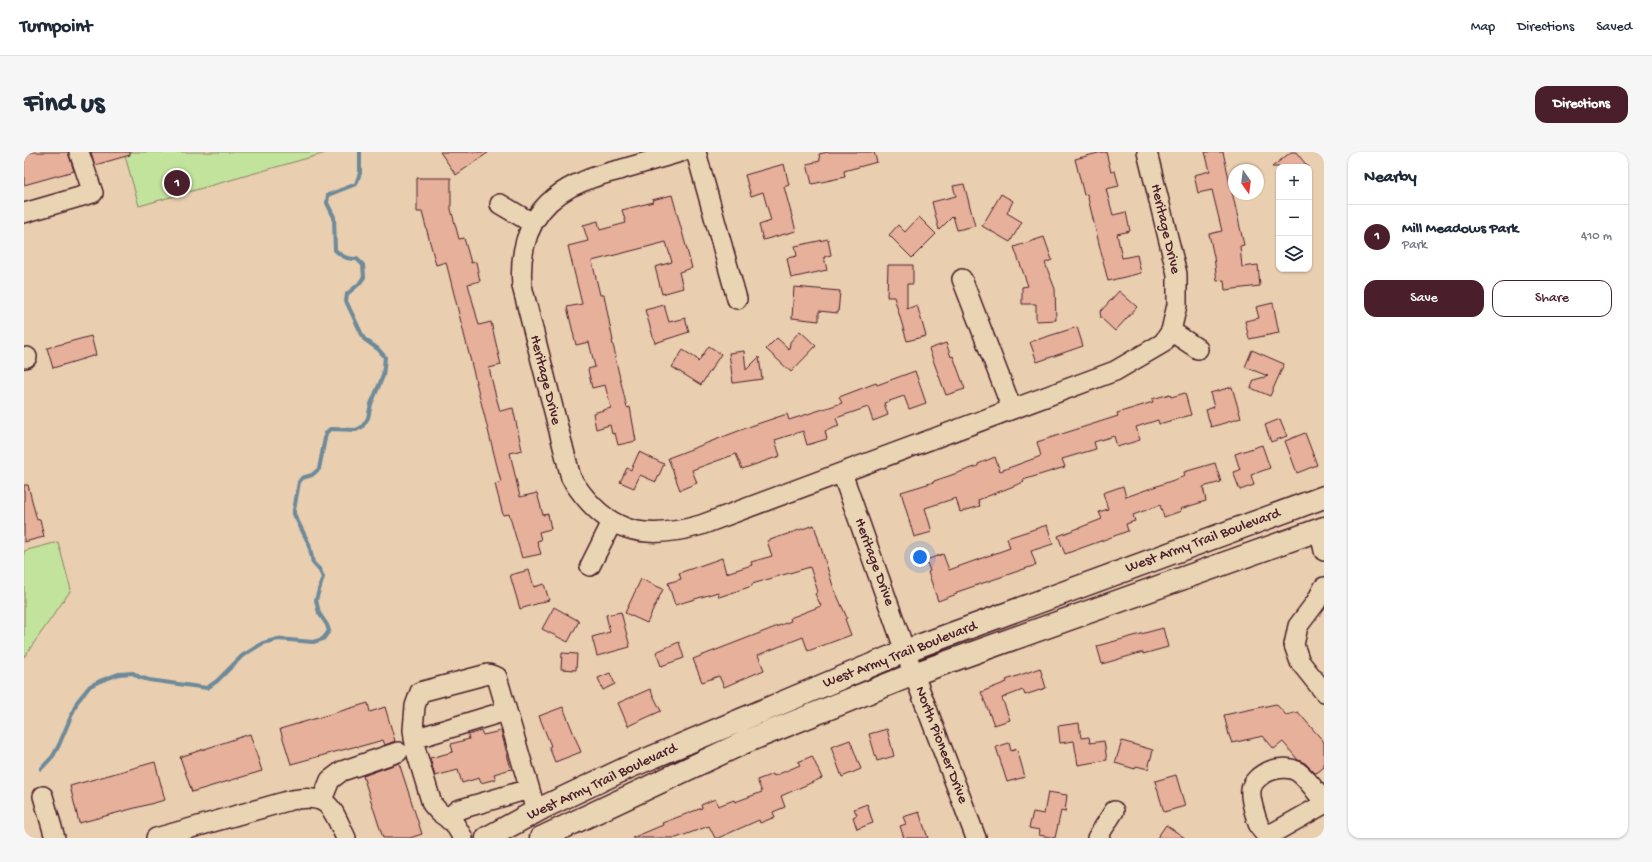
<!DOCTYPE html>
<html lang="en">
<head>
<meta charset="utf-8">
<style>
  body { margin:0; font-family:"Gochi Hand",sans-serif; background:#f6f6f7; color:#1f2937 }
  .controls { position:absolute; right:12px; top:12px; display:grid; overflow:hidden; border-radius:8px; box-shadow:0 1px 3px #0004 }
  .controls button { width:36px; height:36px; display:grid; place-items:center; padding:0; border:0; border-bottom:1px solid #e0e1e3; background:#fff; color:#1f2937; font:20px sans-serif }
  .compass { position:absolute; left:1204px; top:12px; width:36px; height:36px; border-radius:50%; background:#fff; box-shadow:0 1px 3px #0004; rotate:166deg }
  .you { position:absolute; left:896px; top:405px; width:14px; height:14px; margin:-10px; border:3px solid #fff; border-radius:50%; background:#1a73e8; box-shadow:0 0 0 6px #1a73e833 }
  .badge { display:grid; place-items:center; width:26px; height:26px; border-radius:50%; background:#4a1f2b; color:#fff; font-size:13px; font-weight:700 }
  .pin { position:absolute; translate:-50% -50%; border:2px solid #fff; box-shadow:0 1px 4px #0006 }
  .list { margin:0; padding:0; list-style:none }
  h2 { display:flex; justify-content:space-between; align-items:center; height:52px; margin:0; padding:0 16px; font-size:17px }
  h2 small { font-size:13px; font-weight:400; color:#747a83 }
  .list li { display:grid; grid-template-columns:26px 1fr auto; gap:12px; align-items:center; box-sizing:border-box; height:64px; padding:0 16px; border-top:1px solid #e0e1e3 }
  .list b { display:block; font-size:15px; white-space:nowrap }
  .list p { margin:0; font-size:13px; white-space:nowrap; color:#747a83 }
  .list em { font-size:13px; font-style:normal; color:#747a83 }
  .actions { display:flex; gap:8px; padding:12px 16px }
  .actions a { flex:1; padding:9px 0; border:1px solid #4a1f2b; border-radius:12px; text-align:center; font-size:14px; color:#4a1f2b }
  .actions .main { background:#4a1f2b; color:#fff }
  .icon { flex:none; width:22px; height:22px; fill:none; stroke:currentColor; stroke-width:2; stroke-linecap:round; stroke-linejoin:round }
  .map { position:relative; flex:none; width:1300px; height:686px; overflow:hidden; border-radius:12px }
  header { display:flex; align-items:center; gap:24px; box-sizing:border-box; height:56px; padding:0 20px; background:#fff; border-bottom:1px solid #e0e1e3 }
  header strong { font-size:19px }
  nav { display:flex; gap:22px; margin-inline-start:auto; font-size:14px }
  .intro { display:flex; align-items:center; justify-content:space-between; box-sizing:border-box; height:96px; padding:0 24px }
  h1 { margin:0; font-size:28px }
  .button { padding:10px 18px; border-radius:12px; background:#4a1f2b; color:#fff; font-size:14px; font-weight:700 }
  main { display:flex; gap:24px; padding:0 24px }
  aside { flex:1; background:#fff; border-radius:12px; box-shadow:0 1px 3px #0004 }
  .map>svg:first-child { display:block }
  .green { fill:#c2e39c; stroke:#868164 }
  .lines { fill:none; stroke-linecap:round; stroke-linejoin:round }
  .stream { stroke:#6d8a9a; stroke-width:4 }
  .building { fill:#e6b09b; stroke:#4a1f2b }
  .minor-casing { stroke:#4a1f2b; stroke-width:22 }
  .major-casing { stroke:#4a1f2b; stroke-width:25 }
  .minor { stroke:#e9d5b3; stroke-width:19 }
  .major { stroke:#e9d5b3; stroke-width:22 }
  .labels { text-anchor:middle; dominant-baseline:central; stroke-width:3; stroke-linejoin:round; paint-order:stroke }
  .street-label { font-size:15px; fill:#4a1f2b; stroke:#e9d5b3 }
</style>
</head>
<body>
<header>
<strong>Turnpoint</strong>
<nav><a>Map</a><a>Directions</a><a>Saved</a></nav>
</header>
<div class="intro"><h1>Find us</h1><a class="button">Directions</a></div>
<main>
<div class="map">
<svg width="1300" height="686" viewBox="0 0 1300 686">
  <rect width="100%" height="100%" fill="#e9ceaf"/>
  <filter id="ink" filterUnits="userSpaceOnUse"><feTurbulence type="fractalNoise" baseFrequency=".025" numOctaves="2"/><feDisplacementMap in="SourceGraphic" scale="8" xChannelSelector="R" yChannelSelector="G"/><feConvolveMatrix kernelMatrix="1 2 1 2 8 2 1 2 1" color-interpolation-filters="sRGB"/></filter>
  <g filter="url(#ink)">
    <!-- green -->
    <path class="green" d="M100,0H305L115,54Z
      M34,390L47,438L0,505V399Z"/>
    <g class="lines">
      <!-- stream -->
      <path class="stream" d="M17,617L29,604L35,593L53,550L66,534L76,529L95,522L109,521L115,525L125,528L183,536L193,529L218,504L239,491L254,487L289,490L299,487L305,479L303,473L295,461L292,448L299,425L295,417L289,411L285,392L270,362V358L275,330L278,326L288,323L295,317L302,281L306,277L332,278L338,275L344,266L347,252L359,224L361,205L354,197L340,187L322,149L323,142L335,132L340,125L339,113L333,107C323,107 318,105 311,98L310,65L303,51L304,43L332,32L336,21V0"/>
    </g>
    <!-- building -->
    <path class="building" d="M8,0H44L50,19L0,33V2Z
      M67,0H106V3L71,13Z
      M416,0H465L432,23Z
      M804,0H850L853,10L820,19L821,25L788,32L783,12L796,9L795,2Z
      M1078,0H1082L1087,20L1091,19L1095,34L1082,37L1089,63L1102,60L1106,79L1093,82L1098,106L1113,103L1117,121L1084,129L1063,42L1060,43L1051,7Z
      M1181,0H1199L1220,93L1216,94L1218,115L1234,113L1236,134L1201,138L1200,128L1193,129L1190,105L1185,82L1198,79L1188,38L1174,41L1170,23L1186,19Z
      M1267,0H1272L1284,15H1248Z
      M760,12L765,33L760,35L772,79L739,88L735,73L747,69L739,40L727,44L721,23Z
      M393,26H427V57L435,87L440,86L447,111L452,110L456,129L444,132L455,173L467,170L477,213L465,216L471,241L476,259L489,256L498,298L486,301L496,345L513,341L519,363L524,362L527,377L515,380L517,388L513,389L517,402L498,406L485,362L479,363L471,332L477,330L422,110L412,113L398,60H393Z
      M940,32L951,74L933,78L929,64L915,78L908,50L932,44L929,34Z
      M977,42L989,49L983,61L998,70L986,90L958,74Z
      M648,43L668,116L655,120L659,136L638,142L631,115L648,110L642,90L568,109L576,143H580L589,189H588L592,205H591L603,256L606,255L612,289L594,293L591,281L588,282L586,273L572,277L569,261L587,256L581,233L568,236L564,217L571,215L565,190L552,193L543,155L558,152L544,94L564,89L559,73L574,69L576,78L602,71L598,58L629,50L628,48Z
      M895,65L912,82L888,106L865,83L874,73L881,80Z
      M1020,85L1028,108L1021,111L1031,137L1032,168L1012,169V152H998V135L1004,134L990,95Z
      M804,87L807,103L800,105L803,118L767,126L763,106L773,104L771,94Z
      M864,113H889V132H883V157L893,153L902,184L883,189L870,145H863Z
      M770,135L816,139L814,161L795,159V169L768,166Z
      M1095,139L1113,155L1091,179L1077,166L1076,160Z
      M1249,151L1255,181L1225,187L1221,169L1235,166L1232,155Z
      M640,153L645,170L661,166L665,180L631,191L621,158Z
      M1053,175L1059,194L1013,210L1006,190Z
      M776,179L792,194L767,220L742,197L753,186L765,197L766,190Z
      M67,184L72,203L29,216L23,196Z
      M922,191L927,205L929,204L941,237L922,243L905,197Z
      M685,194L697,202L677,233L648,215L659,198L673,207L674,210Z
      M1228,198L1260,212L1246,244L1227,236L1230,228L1244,224L1221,215Z
      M720,199L722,218L735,205L738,227L709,231L705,201Z
      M891,219L902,251L885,257L880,244L860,251L864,263L849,269L844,255L812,266L815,274L801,279L803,287L783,293L779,279L751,288L756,304L718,317L712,302L668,318L673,331L656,338L644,306L730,273L763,262L765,268L818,251L815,245L852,231L853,233Z
      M1208,235L1217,266L1187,275L1182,258L1190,255L1186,241Z
      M1161,241L1167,263L1135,272L1134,268L1112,275L1116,288L1093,295L1090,284L1070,290L1072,297L1038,307L1041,315L999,328L1000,330L954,348L956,354L936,360L932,346L901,356L908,380L890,385L877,340L910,330V329L954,314V312L971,305L976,319L1017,304L1013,290L1094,264L1093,261L1129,250L1128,247L1146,242L1147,245Z
      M1256,267L1263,284L1247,290L1241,273Z
      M1281,281L1293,313L1273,321L1261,289Z
      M1238,293L1246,316L1227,323L1230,333L1216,338L1209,320L1216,318L1211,302Z
      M615,300L640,312L632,330L616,323L610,336L596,330L603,316L607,318Z
      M1191,311L1197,330L1179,335L1182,349L1156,357L1157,359L1140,365L1136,353L1109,363L1111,369L1102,372L1104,379L1041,402L1034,384L1078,367L1075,360L1084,357L1079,341L1099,334L1102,345L1161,324L1160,320Z
      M0,333H4L13,368L16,367L20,385L0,390Z
      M790,373L809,434L823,466L821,467L827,483L784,499L779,485L734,503L740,518L700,535L695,524L678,530L669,507L767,469L766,466L797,454L791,442L794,440L786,415L728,432V434L695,445L694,440L651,453L644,431L657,427L655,421L698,406L702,421L728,413L727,410L748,404L743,389Z
      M1023,373L1029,392L1007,399L1012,413L933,440V442L914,449L904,420L906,419L902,408L919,402L925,418L986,396L983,386Z
      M505,418L510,435L520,432L525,448L496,457L486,423Z
      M617,427L639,437L623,471L601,461Z
      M530,455L555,469L544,490L518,477Z
      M597,460L606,495L573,504L568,485L586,480L582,463Z
      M1139,476L1144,495L1119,502V500L1078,512L1073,494Z
      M655,490L660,506L637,514L632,500Z
      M538,501L553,502L552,518L537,517Z
      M1016,516L1022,536L1001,543L999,538L978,546L986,568L970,573L957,540L983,530L982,528Z
      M586,521L591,532L579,538L574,526Z
      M626,537L637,559L604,574L594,551Z
      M344,551L346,560L361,555L371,589L361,593L359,588L334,595L333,594L267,612L256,577Z
      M1252,552L1262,563L1274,560L1300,590V615L1294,620L1291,621L1281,611L1274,608L1259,590L1250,597L1239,584L1208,591L1205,583L1200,563Z
      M539,555L557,600L531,610L525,595L527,594L515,564Z
      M1055,571L1057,586L1065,585L1066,591L1080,589L1083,608L1054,613L1050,589L1036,591L1034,574Z
      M863,577L870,604L853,609L845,582Z
      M457,579L459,583L477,579L487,617L470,622L472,627L457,631L455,626L438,631L434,618L411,624L406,606L429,600L427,592L445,587L444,583Z
      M226,582L238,619L168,640L156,605Z
      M826,588L837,617L818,625L807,595Z
      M1098,589L1129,598L1124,617L1112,614L1111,617L1091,611Z
      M985,591L987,599L993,597L1001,625L983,630L972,595Z
      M788,604L798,626L757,644L761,655L749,660L751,665L736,671L735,668L694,686H691L685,674L652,686H608L639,673L638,671L678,656L677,653L691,647L694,654L710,648L711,650L738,640L733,628L749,622L750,624L776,613L774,610Z
      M131,610L141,648L55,671L46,634Z
      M375,611L398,682L386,686H359L339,624Z
      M1152,623L1161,654L1140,660L1131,629Z
      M1024,640L1043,643L1041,660L1037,659L1031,686L1015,683L1016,678L1005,676L1009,660L1020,662Z
      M843,652L849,671L833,677L829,665L833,663L830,657Z
      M895,660L904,686H880L876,674L882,672L879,665Z
      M1142,673L1161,686H1133Z"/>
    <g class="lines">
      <!-- minor casing -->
      <g class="minor-casing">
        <path id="minor" d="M657,0C636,6 616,12 595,18C583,21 571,24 560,29C513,47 494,85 498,134L547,326C581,380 618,390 677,373L1091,219L1139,191L1147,179L1153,153V122L1123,0
          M672,0L713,147
          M476,52L508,71
          M0,61L69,41L55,0
          M938,127L988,257
          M1147,179L1174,197
          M0,206L3,205
          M818,321L881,499L952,686
          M1296,378L1300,399
          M566,414L588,370
          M1300,435L1292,450L1274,474L1270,493L1276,510L1300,540
          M390,587L482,559
          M19,644L31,686
          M298,648L306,628L318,619L374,600
          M1300,650C1292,640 1284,627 1274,620C1260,610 1229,621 1227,638C1226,646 1229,655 1231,662C1233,669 1235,676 1240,681H1249L1300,652
          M425,668L433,658L505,637
          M132,686L267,648C306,641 307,655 322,686
          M439,686L430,671L415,660L408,652L392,599L389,578L391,554L396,540L464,522L473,525L512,659
          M1073,686L1090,659"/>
      </g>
      <!-- major casing -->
      <g class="major-casing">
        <path id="major" d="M463,686L520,655L605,615L881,499L1300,345
          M517,686L721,590L890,522L1300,376"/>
      </g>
      <!-- minor -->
      <use href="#minor" class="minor"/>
      <!-- major -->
      <use href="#major" class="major"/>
    </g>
  </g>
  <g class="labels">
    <!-- street labels -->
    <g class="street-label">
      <text transform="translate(1141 77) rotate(77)">Heritage Drive</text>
      <text transform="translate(521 228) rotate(76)">Heritage Drive</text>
      <text transform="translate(1179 389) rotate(-20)">West Army Trail Boulevard</text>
      <text transform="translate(850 410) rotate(70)">Heritage Drive</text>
      <text transform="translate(876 503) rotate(-21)">West Army Trail Boulevard</text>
      <text transform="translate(917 593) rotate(69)">North Pioneer Drive</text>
      <text transform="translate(578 630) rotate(-25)">West Army Trail Boulevard</text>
    </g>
  </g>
</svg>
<div class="controls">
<button>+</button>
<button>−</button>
<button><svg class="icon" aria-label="layers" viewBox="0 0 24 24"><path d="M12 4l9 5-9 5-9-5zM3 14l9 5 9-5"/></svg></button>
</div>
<svg class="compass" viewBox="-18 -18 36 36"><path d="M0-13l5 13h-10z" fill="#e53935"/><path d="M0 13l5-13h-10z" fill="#747a83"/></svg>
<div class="you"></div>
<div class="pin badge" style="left:153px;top:31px">1</div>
</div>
<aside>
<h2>Nearby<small></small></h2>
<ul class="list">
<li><span class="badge">1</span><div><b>Mill Meadows Park</b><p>Park</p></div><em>410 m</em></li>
</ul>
<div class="actions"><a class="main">Save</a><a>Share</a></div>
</aside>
</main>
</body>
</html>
